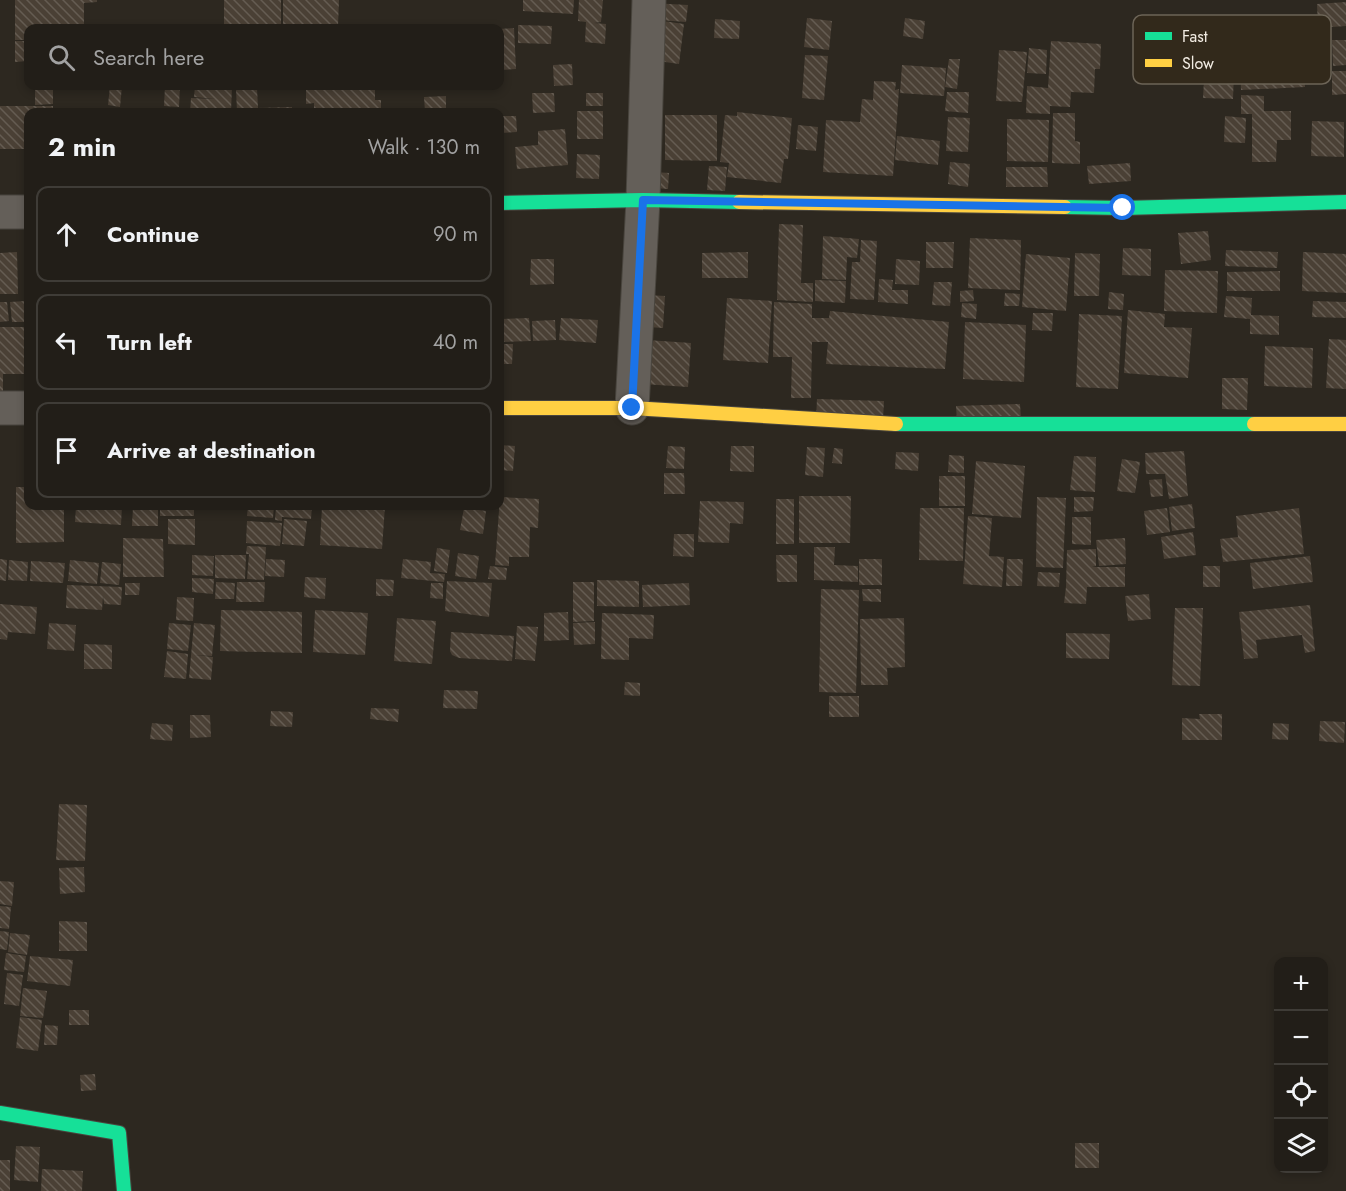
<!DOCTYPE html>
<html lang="en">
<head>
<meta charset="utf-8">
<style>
  body { margin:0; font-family:Jost,sans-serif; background:#2e2b25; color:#f1f3f6 }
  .controls { position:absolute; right:18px; bottom:18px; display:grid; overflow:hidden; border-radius:12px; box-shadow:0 3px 9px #0003 }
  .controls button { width:54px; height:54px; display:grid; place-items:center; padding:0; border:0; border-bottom:2px solid #3f3c37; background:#221e18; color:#f1f3f6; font:30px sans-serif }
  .stop { position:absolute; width:18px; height:18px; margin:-14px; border:4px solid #1a73e8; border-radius:50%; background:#fff }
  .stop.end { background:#1a73e8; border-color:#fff; box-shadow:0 2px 6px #0008 }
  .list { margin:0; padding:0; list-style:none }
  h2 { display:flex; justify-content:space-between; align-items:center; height:78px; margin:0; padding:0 24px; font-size:26px }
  h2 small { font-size:20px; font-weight:400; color:#a2a2a2 }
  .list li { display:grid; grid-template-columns:39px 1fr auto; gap:18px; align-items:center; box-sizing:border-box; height:96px; margin:0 12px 12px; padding:0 12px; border:2px solid #3f3c37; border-radius:12px }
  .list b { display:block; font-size:22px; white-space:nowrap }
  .list em { font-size:20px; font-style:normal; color:#a2a2a2 }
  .icon { flex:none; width:33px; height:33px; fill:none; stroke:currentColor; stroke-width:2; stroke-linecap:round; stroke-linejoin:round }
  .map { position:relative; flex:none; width:1346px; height:1191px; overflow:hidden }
  .search { position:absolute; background:#221e18; box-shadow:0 3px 9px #0003; left:24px; top:24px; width:480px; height:66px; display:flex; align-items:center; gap:15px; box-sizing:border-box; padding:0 21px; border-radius:12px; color:#a2a2a2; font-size:22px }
  .panel { position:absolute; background:#221e18; box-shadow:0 3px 9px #0003; left:24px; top:108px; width:480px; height:402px; border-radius:12px }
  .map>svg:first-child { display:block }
  .building { fill:url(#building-back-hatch) }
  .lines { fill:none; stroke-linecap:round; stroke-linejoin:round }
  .street-casing { stroke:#49453e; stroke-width:35 }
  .fast-casing { stroke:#49453e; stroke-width:16 }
  .slow-casing { stroke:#49453e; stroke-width:16 }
  .street { stroke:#645f59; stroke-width:33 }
  .fast { stroke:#16e098; stroke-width:14 }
  .slow { stroke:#ffcf43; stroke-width:14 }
  .route { stroke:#1a73e8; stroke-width:8 }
  .key { fill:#32291b; stroke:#6c6457; stroke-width:1.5 }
  .key-label { font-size:16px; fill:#f2ece3 }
</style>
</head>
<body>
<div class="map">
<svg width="1346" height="1191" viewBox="0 0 1346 1191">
  <defs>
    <pattern id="building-back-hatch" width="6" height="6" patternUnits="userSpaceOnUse" patternTransform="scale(1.5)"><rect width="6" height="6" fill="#4a4035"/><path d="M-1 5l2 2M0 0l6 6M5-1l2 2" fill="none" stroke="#655c52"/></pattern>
  </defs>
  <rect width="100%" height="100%" fill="#2d2820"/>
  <!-- building -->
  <path class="building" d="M15,0H97V2L84,3V28H28V40H15Z
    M224,0H281V28H224Z
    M283,0H339L338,26L283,25Z
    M523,0H574L573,14L523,11Z
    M579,0H603L601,22L594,23L606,24L605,44L585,42L586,22L578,21Z
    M1346,2V26L1318,28L1317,4Z
    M651,3L688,5L686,22L659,20Z
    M807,18L832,21L829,50L804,47Z
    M905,18L925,21L923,39L903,36Z
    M715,19L740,21L739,39L714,38Z
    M663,21L684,24L679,64L658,61Z
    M518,25L552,26L551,44L518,43Z
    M514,28L516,69L500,70V29Z
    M1332,40H1346V65L1333,66Z
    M15,41H28V61L15,62Z
    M1051,41L1101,44L1100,69H1095L1094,93L1071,92L1070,107L1050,106V114L1026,113L1027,86L1048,88Z
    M1206,45L1235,47L1233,99L1203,98Z
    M1029,48L1047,50L1046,74L1027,73Z
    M999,50L1027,52L1022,102L996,101Z
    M805,55L828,56L824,100L802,98Z
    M949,59H960L957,89L945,87Z
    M1304,60L1305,87L1241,90L1240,63Z
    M572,64L573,85L554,86L553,65Z
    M902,65L946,68L944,96L900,93Z
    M1332,71H1346V94L1332,95Z
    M874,81L896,82L895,90L899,89L893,176L823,172L826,120L860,122L862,99L873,100Z
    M35,86H53V104L35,105Z
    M110,86H122L120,107L108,105Z
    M165,86H180L179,107L164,106Z
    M195,86H232L231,112H190L191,98L216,99L194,97Z
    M306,86H375V100H381V112H314V103L306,104Z
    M257,88L258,108L292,107V112H237L236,89Z
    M947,92H969L968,113L945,111Z
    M532,93H554L555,112L533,113Z
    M586,93H603V106H586Z
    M1241,95L1264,96V111H1291V140H1277L1276,162H1252V114H1241Z
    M446,96V112H425L424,97Z
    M0,106H53V112H28V149H0Z
    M577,111H603V139H577Z
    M737,112L792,118L788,159H784L781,183L727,177L729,163L720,162L725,115L737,116Z
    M1053,113H1075V141L1080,142V164L1052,163Z
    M665,115H717V161L665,160Z
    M500,116H516L517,132L500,133Z
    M1225,116L1246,118L1245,143L1224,142Z
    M948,117L970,118L968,152L946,151Z
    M1007,119L1049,120L1048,162L1007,161Z
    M1312,121L1344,122V157L1311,156Z
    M798,125L818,127L816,151L796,149Z
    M565,129L568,165L517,169L515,147L538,145V131Z
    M897,136L940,141L938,165L895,160Z
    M577,154L600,155L599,179L576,178Z
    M950,162L970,164L968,187L948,184Z
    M1130,163L1131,181L1089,184L1087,166Z
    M709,166L727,167L725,191L707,190Z
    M1006,167H1047L1048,187H1006Z
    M655,172L669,173L668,189L655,188Z
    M779,224L803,225L801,283H813V302L777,300Z
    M1208,231L1211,260L1181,264L1178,233Z
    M823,236L859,239L857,258L847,257L846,280L822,279Z
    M970,238L1021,240L1020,290L968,288Z
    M861,240L877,241L874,300L850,299L852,262H860Z
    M926,242H954L953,268H926Z
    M1123,248L1151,249V276L1122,275Z
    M1226,250L1278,252L1277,268L1225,266Z
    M17,252L18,294H0V253Z
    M748,252V278H702V253Z
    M1303,252L1346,254V293L1302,291Z
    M1075,253L1100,254L1099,296H1074Z
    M1026,254L1070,258L1066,311L1022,307Z
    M24,255H28V297H24Z
    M531,259H554V284L530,285Z
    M896,259L920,261L919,285L895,284Z
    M1165,270L1218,271L1217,313L1164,311Z
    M1280,271V291H1227V272Z
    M879,279L893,280L892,290H908V304L878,302Z
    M815,280L846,281L845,303L815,301Z
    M934,282H952L950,306L932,305Z
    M973,290L974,301L960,302V291Z
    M1109,292L1124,294L1123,310L1108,309Z
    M1005,293L1020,294L1019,306H1004Z
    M649,295L665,296L663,328L647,327Z
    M1226,296L1252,298L1251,315L1279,316V335L1250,334V319L1224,317Z
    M727,298L772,301L768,363L723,360Z
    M25,301L26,322H12L10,302Z
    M1313,301L1346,302V318L1312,317Z
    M0,302H7L9,321L0,322Z
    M774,302L812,304V318H829L830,311L949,322L945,369L826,364L828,342H812L811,398H791L792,357H773Z
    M962,303L977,304L976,319L961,317Z
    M1128,310L1165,314L1164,327L1192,328L1188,378L1124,373Z
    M1033,313H1053L1052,331L1032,330Z
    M1079,314L1122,316L1118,389L1076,387Z
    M529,318L531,341L500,342V319Z
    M561,318L598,320L596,343L559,340Z
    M555,320L556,340L533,341L532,321Z
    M965,322L1026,325L1024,382L963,379Z
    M0,327H28V354H26V374H3V400H0Z
    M1329,339L1346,340V389L1326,388Z
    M647,340L691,343L688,387L643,384Z
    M500,344H513L512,364H500Z
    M1265,346L1313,348L1312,388L1264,386Z
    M1222,378H1248L1247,410L1222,409Z
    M817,399L884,401L883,420L816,418Z
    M1020,404L1021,419L957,422L956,406Z
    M500,445L515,446L513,471L500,470Z
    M668,446L685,447L684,469L666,468Z
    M731,446H754V472L730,471Z
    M807,447L825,448L823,477L805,475Z
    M834,448L843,449L842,464L832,463Z
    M1184,451L1188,496L1169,499L1165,474H1146L1145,453Z
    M896,452L919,453L918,471L895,469Z
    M949,455L964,456V473L948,472Z
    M1074,456L1096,457L1095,492L1070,490Z
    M1122,459L1140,462L1135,493L1117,491Z
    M976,461L1025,466L1021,518L972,514Z
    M664,473H684L685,494H664Z
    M939,476H965V506H939Z
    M1162,479L1163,496L1151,497L1149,480Z
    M16,487H28V506H64V542L16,543Z
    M799,496H851L850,543H799Z
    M500,497L539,499L538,528L530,527L529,557H509V566L495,565Z
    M1037,497L1066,498L1063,568L1036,567Z
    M1074,497H1094L1093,511L1074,512Z
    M776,499H794V544H776Z
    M700,501L744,502L743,524L730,523L729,543L698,542Z
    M1192,504L1195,528L1172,531L1169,507Z
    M76,506H122L121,525L75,522Z
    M133,506H158V526H132Z
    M160,506H194V516H160Z
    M248,506H274L273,518L247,516Z
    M276,506H312L311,519L282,517V521L275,520Z
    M322,506H385L382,549L320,545Z
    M464,508L486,511L483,534L460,530Z
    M920,508H964L963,561L919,560Z
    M1167,508L1170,532L1147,535L1144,511Z
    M1299,508L1304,554L1223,562L1220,539L1238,537L1236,516Z
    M968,516L992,518L989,556L1004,557L1002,587L963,584Z
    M1072,517H1091V545L1072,544Z
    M168,519H195V545L168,544Z
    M284,519L307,521L304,546L282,544Z
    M247,521L282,523L280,546L246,543Z
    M1193,532L1196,555L1164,559L1161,537Z
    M674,534H694V557L673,556Z
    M123,538L163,539L164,577H123Z
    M1125,538L1126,564L1099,566L1096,540Z
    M247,546L266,547L264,580L247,579L249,554H246Z
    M814,547H835L834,565L858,566V582L814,580Z
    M437,548L450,550L447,573L434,571Z
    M1096,549V566L1092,567H1125V587H1087L1086,604L1064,603L1066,587L1067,550Z
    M458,553L479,556L476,579L455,576Z
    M192,555L214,556L213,576L192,575Z
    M215,555H246L245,579L215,578Z
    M776,555H797V582H777Z
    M1310,556L1313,582L1253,589L1250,563Z
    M0,559L7,560L6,581L0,580Z
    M266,559L285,560L284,577L265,576Z
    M403,559L431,562L430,573L445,574L444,582L401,578Z
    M859,559H882V585H859Z
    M1007,559H1023L1022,586H1006Z
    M9,560L28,562L27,581L8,580Z
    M70,560L99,563L97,584L68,581Z
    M31,561L65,563L63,583L30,581Z
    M102,562L121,564L119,585L100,583Z
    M490,566L507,568L506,580L488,579Z
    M1203,566H1220V587H1203Z
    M1038,572L1060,573L1059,587L1037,586Z
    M305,577L326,578L325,599L304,597Z
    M192,578L214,579L213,594L192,592Z
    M376,579L394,580L393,596H376Z
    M597,580L639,581V607L597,606Z
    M447,581L492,583L489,617L445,611Z
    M216,582L235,583L234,599H215Z
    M237,582H265L264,602H236Z
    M573,582H594V621L573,622Z
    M125,583H140L139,595H125Z
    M431,583H443V599L430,598Z
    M689,583L690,605L643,607L642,585Z
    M67,585L122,587L121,605L104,604L103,596L102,610L66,608Z
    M821,589L859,590L856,693L819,692Z
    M862,589H881V602L863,601Z
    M1149,594L1151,619L1128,621L1125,596Z
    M177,597L194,598L193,621L176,620Z
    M0,604L37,607L35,634L8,632L7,640L0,639Z
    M1310,605L1315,651L1305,653L1302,635L1256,640L1258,658L1244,659L1239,612Z
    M1175,608H1203L1200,686L1172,685Z
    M221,610L302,612V653L220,651Z
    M315,610L368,613L365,655L313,652Z
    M568,612L569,640L544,641V613Z
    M602,613L654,615L653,639L629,638V660L601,659Z
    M397,618L436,621L432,664L394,661Z
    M904,618L905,667L887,668L888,685H861L860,619Z
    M595,622V644L574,645L573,623Z
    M49,623L76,625L74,651L47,649Z
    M169,623L191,625L188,651L167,649Z
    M194,623L215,625L212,656L194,655L213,657L211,680L189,678Z
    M517,626L538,627L535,661L515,659Z
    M451,632L514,636L512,661L459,658L452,655L450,651Z
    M1066,633L1110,634L1109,659L1066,658Z
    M84,644L112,645V669H84Z
    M167,651L188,654L186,679L164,677Z
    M625,682L640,683V696L624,695Z
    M444,690L478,691L477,709L443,708Z
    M829,696H859V717H829Z
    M371,708L399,709L398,722L370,719Z
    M271,711L293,712L292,727L270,726Z
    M1199,714H1222V740H1182V718L1200,719Z
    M190,715H210L211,737L190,738Z
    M1320,721L1345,722L1344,743L1319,741Z
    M152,723L173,725L172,741L150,739Z
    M1273,723L1289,724L1288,740L1272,739Z
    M59,804L87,805L85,861L56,860Z
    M84,867L85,892L60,894L59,868Z
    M0,881L14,882L12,906L0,904Z
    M0,906L11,907L9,929L0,928Z
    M59,921L87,922V951H59Z
    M0,931L9,932L7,950L0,949Z
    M10,933L30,935L27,955L8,952Z
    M6,953L26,956L24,972L4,970Z
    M30,956L73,960L70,986L27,981Z
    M7,973L23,975L19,1006L4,1004Z
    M23,988L47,991L43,1018L20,1016Z
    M69,1010H89V1025H69Z
    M20,1017L42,1020L38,1051L16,1048Z
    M45,1025L58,1026L57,1045H44Z
    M95,1074L96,1090L81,1091L80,1075Z
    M1075,1143H1099V1168H1075Z
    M16,1146L40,1147L38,1182L14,1180Z
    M0,1160H10V1191H0Z
    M42,1169L83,1171L82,1191H41Z"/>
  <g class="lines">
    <!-- street casing -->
    <g class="street-casing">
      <path id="street" d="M0,212H28
        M0,408H28
        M632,408L643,200L649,0"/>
    </g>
    <!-- fast casing -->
    <g class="fast-casing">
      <path id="fast" d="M500,203L643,200L739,202
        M1065,207L1123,208L1346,202
        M896,424H1254
        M0,1113L119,1133L124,1191"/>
    </g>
    <!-- slow casing -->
    <g class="slow-casing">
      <path id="slow" d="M739,202L1065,207
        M500,408H632L896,424
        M1254,424H1346"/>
    </g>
    <!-- street -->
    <use href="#street" class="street"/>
    <!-- fast -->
    <use href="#fast" class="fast"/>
    <!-- slow -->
    <use href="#slow" class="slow"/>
  </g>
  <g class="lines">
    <!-- route -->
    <path class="route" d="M632,408L643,200L1123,208"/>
  </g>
  <!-- legend -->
  <rect x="1133" y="15" width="198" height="69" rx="9" class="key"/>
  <rect x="1145" y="32" width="27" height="8" fill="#16e098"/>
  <rect x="1145" y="59" width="27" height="8" fill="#ffcf43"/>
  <g class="key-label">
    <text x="1182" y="42">Fast</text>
    <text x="1182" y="69">Slow</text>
  </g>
</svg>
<div class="controls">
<button>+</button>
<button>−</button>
<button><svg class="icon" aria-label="locate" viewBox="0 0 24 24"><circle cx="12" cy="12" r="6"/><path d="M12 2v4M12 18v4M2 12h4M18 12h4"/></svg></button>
<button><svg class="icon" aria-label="layers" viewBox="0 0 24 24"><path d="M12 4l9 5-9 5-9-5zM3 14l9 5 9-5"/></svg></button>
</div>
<div class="stop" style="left:1123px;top:208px"></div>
<div class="stop end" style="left:632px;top:408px"></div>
<div class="search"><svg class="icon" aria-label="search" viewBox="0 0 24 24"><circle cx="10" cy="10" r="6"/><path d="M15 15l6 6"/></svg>Search here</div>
<section class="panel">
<h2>2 min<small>Walk · 130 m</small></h2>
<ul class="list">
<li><svg class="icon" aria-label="ahead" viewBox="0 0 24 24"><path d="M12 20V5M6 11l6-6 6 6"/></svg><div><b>Continue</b></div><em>90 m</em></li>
<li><svg class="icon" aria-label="left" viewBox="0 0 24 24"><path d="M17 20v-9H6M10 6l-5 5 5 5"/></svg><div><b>Turn left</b></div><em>40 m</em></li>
<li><svg class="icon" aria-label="arrive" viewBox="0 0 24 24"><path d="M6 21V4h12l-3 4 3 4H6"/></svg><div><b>Arrive at destination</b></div></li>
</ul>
</section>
</div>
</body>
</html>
